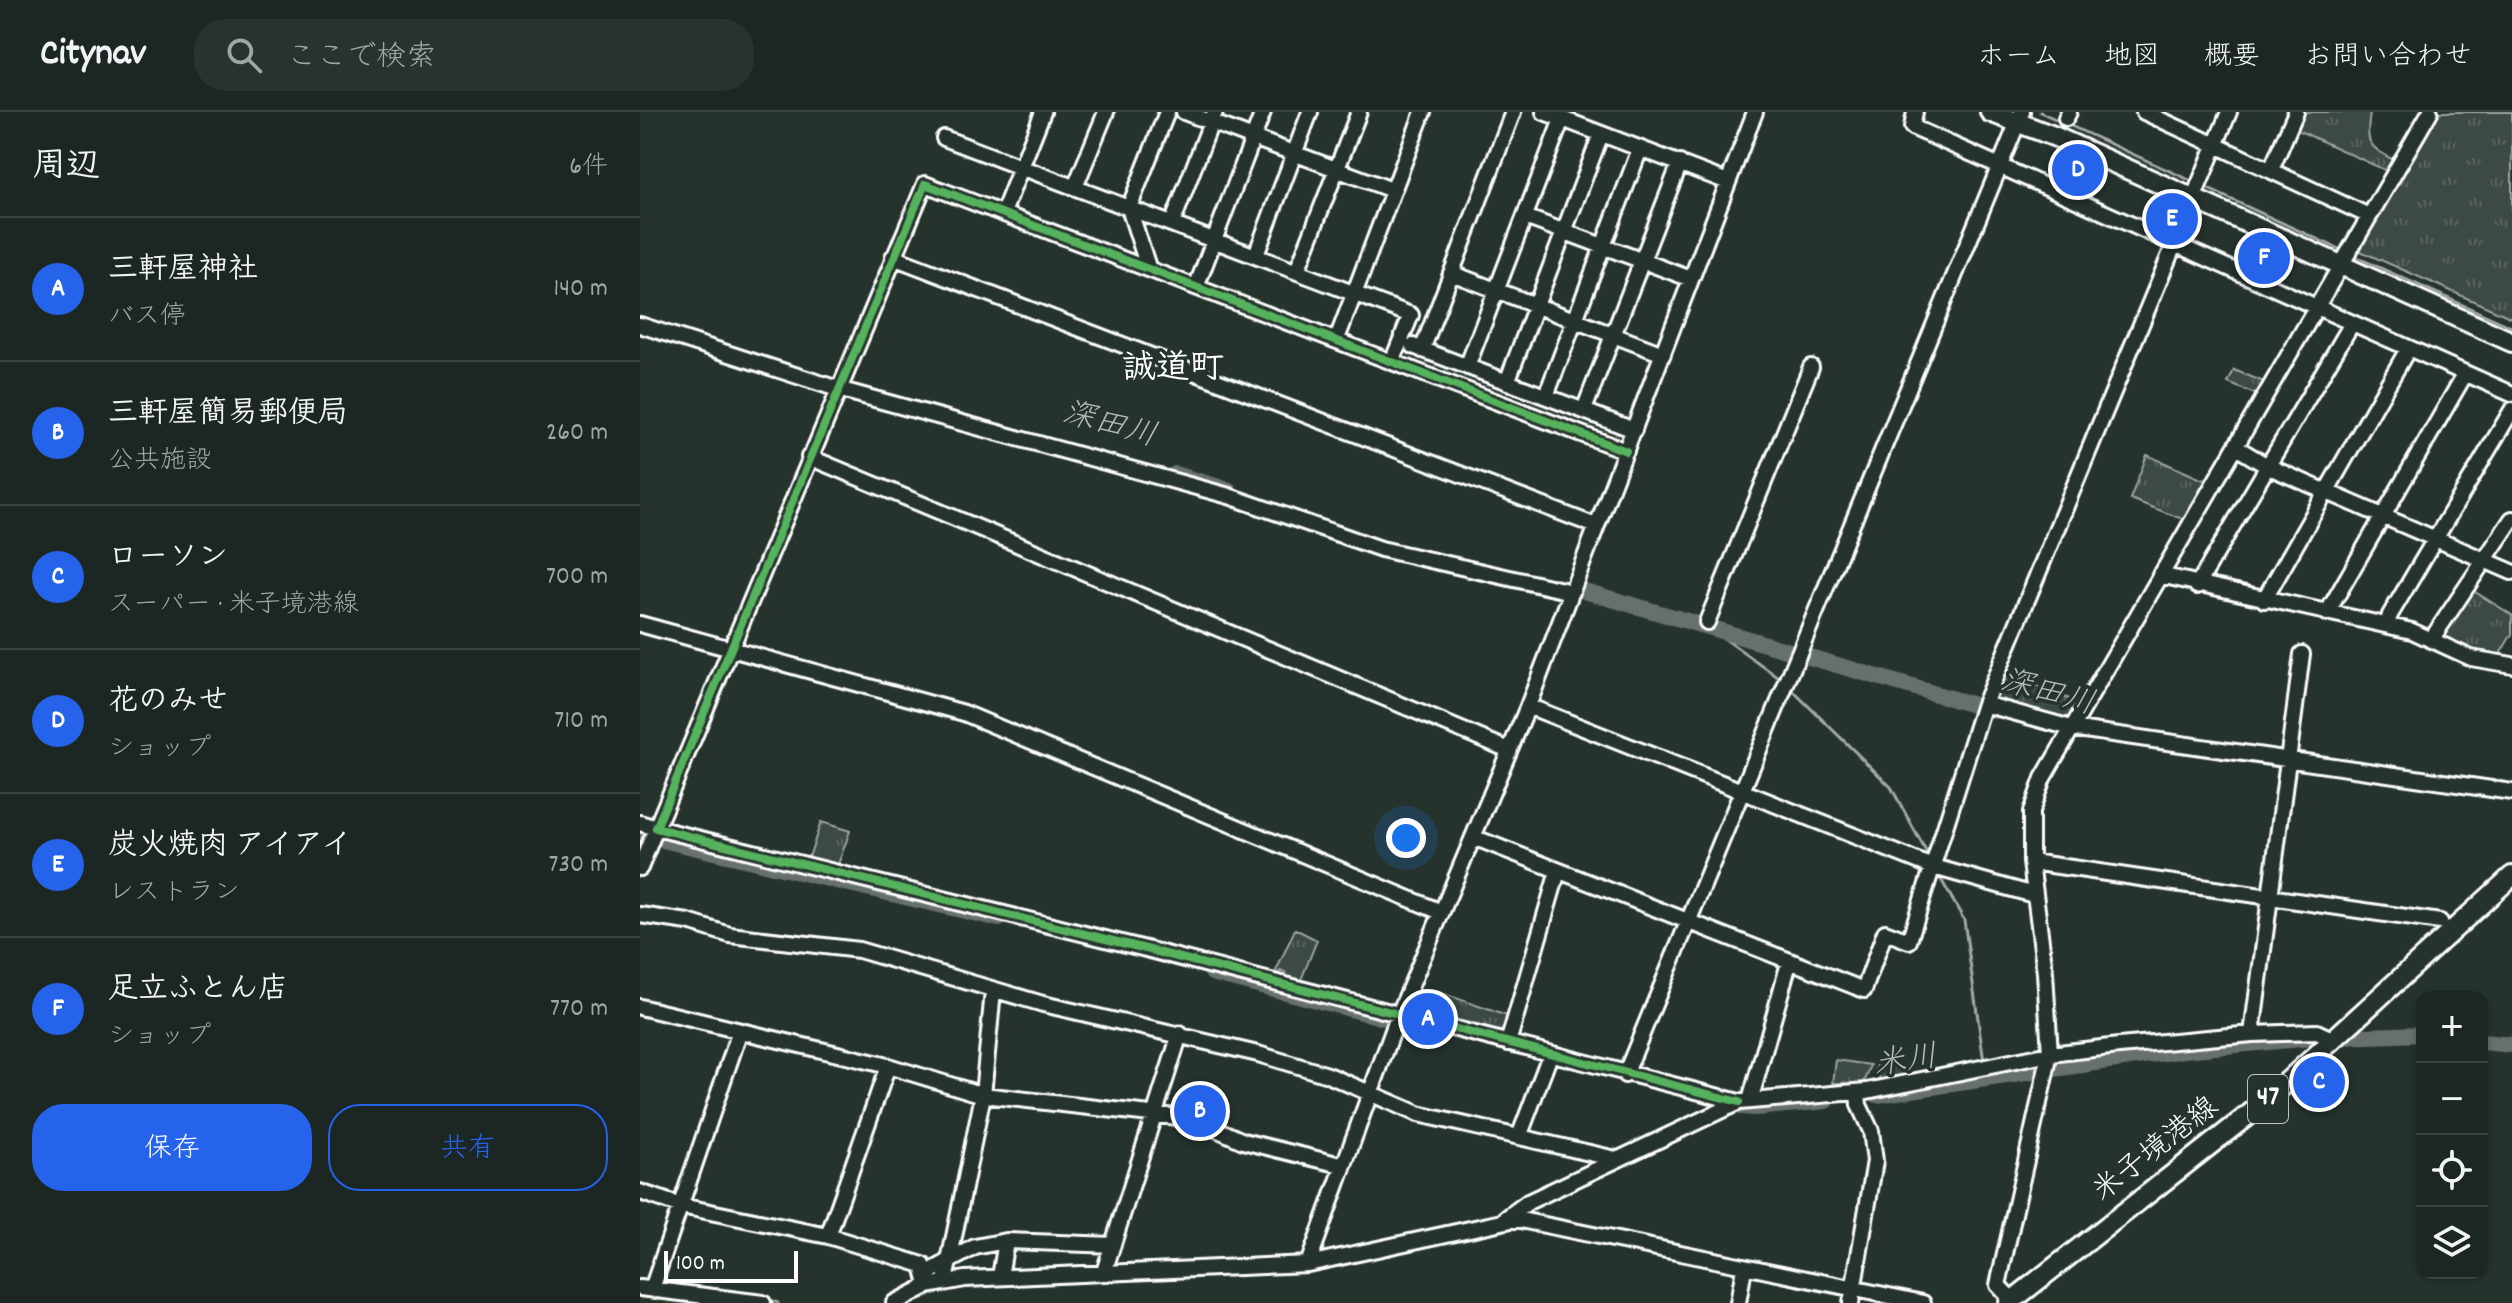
<!DOCTYPE html>
<html lang="ja">
<head>
<meta charset="utf-8">
<style>
  body { margin:0; font-family:Dekko,"Klee One",sans-serif; background:#29322f; color:#f1f3f6 }
  .controls { position:absolute; right:24px; bottom:24px; display:grid; overflow:hidden; border-radius:16px; box-shadow:0 2px 6px #0004 }
  .controls button { width:72px; height:72px; display:grid; place-items:center; padding:0; border:0; border-bottom:2px solid #3a4340; background:#1c2622; color:#f1f3f6; font:40px sans-serif }
  .scale { position:absolute; left:24px; bottom:20px; width:134px; box-sizing:border-box; padding-left:8px; border:4px solid #fff; border-top:0; font-size:22px; line-height:28px; white-space:nowrap; color:#fff; -webkit-text-stroke:6px #26332d; paint-order:stroke }
  .you { position:absolute; left:766px; top:726px; width:28px; height:28px; margin:-20px; border:6px solid #fff; border-radius:50%; background:#1a73e8; box-shadow:0 0 0 12px #1a73e833 }
  .badge { display:grid; place-items:center; width:52px; height:52px; border-radius:50%; background:#2563eb; color:#fff; font-size:26px; font-weight:700 }
  .pin { position:absolute; translate:-50% -50%; border:4px solid #fff; box-shadow:0 2px 8px #0006 }
  .list { margin:0; padding:0; list-style:none }
  h2 { display:flex; justify-content:space-between; align-items:center; height:104px; margin:0; padding:0 32px; font-size:34px }
  h2 small { font-size:26px; font-weight:400; color:#a0a5a5 }
  .list li { display:grid; grid-template-columns:52px 1fr auto; gap:24px; align-items:center; box-sizing:border-box; height:144px; padding:0 32px; border-top:2px solid #3a4340 }
  .list b { display:block; font-size:30px; white-space:nowrap }
  .list p { margin:0; font-size:26px; white-space:nowrap; color:#a0a5a5 }
  .list em { font-size:26px; font-style:normal; color:#a0a5a5 }
  .actions { display:flex; gap:16px; padding:24px 32px }
  .actions a { flex:1; padding:18px 0; border:2px solid #2563eb; border-radius:32px; text-align:center; font-size:28px; color:#2563eb }
  .actions .main { background:#2563eb; color:#fff }
  .icon { flex:none; width:44px; height:44px; fill:none; stroke:currentColor; stroke-width:2; stroke-linecap:round; stroke-linejoin:round }
  .map { position:relative; flex:none; width:1872px; height:1191px; overflow:hidden }
  header { display:flex; align-items:center; gap:48px; box-sizing:border-box; height:112px; padding:0 40px; background:#1c2622; border-bottom:2px solid #3a4340 }
  header strong { font-size:38px }
  nav { display:flex; gap:44px; margin-inline-start:auto; font-size:28px }
  .search { width:560px; height:72px; background:#29322f; display:flex; align-items:center; gap:20px; box-sizing:border-box; padding:0 28px; border-radius:32px; color:#a0a5a5; font-size:30px }
  main { display:flex }
  aside { flex:1; background:#1c2622 }
  .map>svg:first-child { display:block }
  .grass { fill:url(#grass-tufts); stroke:#9ea4a2; stroke-width:2 }
  .cemetery { fill:url(#cemetery-stones); stroke:#9ea4a2; stroke-width:2 }
  .lines { fill:none; stroke-linecap:round; stroke-linejoin:round }
  .stream { stroke:#a4a9a7; stroke-width:3 }
  .river { stroke:#67706c; stroke-width:16 }
  .minor-casing { stroke:#fff; stroke-width:20 }
  .major-casing { stroke:#fff; stroke-width:24 }
  .minor { stroke:#26332d; stroke-width:14 }
  .major { stroke:#26332d; stroke-width:18 }
  .cycleway-casing { stroke:#26332d; stroke-width:13 }
  .cycleway { stroke:#56b35d; stroke-width:8 }
  .labels { text-anchor:middle; dominant-baseline:central; stroke-width:7; stroke-linejoin:round; paint-order:stroke }
  .shield { fill:#26332d; stroke:#bec2c0; stroke-width:2 }
  .shield-label { font-size:28px; font-weight:bold; fill:#fff }
  .street-label { font-size:30px; fill:#fff; stroke:#26332d }
  .water-label { font-size:32px; font-style:italic; fill:#b3b8b6; stroke:#26332d }
  .quarter-label { font-size:34px; font-weight:bold; fill:#fff; stroke:#26332d }
</style>
</head>
<body>
<header>
<strong>Citynav</strong>
<div class="search"><svg class="icon" aria-label="search" viewBox="0 0 24 24"><circle cx="10" cy="10" r="6"/><path d="M15 15l6 6"/></svg>ここで検索</div>
<nav><a>ホーム</a><a>地図</a><a>概要</a><a>お問い合わせ</a></nav>
</header>
<main>
<aside>
<h2>周辺<small>6件</small></h2>
<ul class="list">
<li><span class="badge">A</span><div><b>三軒屋神社</b><p>バス停</p></div><em>140 m</em></li>
<li><span class="badge">B</span><div><b>三軒屋簡易郵便局</b><p>公共施設</p></div><em>260 m</em></li>
<li><span class="badge">C</span><div><b>ローソン</b><p>スーパー · 米子境港線</p></div><em>700 m</em></li>
<li><span class="badge">D</span><div><b>花のみせ</b><p>ショップ</p></div><em>710 m</em></li>
<li><span class="badge">E</span><div><b>炭火焼肉 アイアイ</b><p>レストラン</p></div><em>730 m</em></li>
<li><span class="badge">F</span><div><b>足立ふとん店</b><p>ショップ</p></div><em>770 m</em></li>
</ul>
<div class="actions"><a class="main">保存</a><a>共有</a></div>
</aside>
<div class="map">
<svg width="1872" height="1191" viewBox="0 0 1872 1191">
  <defs>
    <pattern id="grass-tufts" width="24" height="20" patternUnits="userSpaceOnUse" patternTransform="scale(2)"><rect width="24" height="20" fill="#3e4944"/><path d="M3 7l-1-3M5 7V3M7 7l1-3M15 17l-1-3M17 17v-4M19 17l1-3" fill="none" stroke="#5b6460"/></pattern>
    <pattern id="cemetery-stones" width="16" height="16" patternUnits="userSpaceOnUse" patternTransform="scale(2)"><rect width="16" height="16" fill="#3e4944"/><path d="M2 7V4a2 2 0 0 1 4 0v3zM10 15v-3a2 2 0 0 1 4 0v3z" fill="#5b6460"/></pattern>
  </defs>
  <rect width="100%" height="100%" fill="#26332d"/>
  <filter id="ink" filterUnits="userSpaceOnUse"><feTurbulence type="fractalNoise" baseFrequency=".0125" numOctaves="2"/><feDisplacementMap in="SourceGraphic" scale="16" xChannelSelector="R" yChannelSelector="G"/><feConvolveMatrix kernelMatrix="1 2 1 2 8 2 1 2 1" color-interpolation-filters="sRGB"/></filter>
  <g filter="url(#ink)">
    <!-- grass -->
    <path class="grass" d="M1660,0H1730C1726,32 1727,33 1755,49L1749,60L1653,16Z
      M1797,0H1872V206L1718,138L1717,134Z
      M1594,258L1624,270L1617,283L1588,271Z
      M1507,343L1566,369L1545,408L1490,387Z
      M1832,478L1872,503V522L1857,547C1840,544 1809,541 1801,523Z
      M1362,561L1440,591L1427,613L1351,593Z
      M181,710L210,719L196,758L167,751Z
      M655,817L677,828L659,873L643,870L646,861L640,859L635,868H632Z
      M776,877L794,883L796,879L873,906L866,925L769,900Z
      M1196,948L1231,953L1224,971H1193Z"/>
    <!-- cemetery -->
    <path class="cemetery" d="M1238,951L1267,959L1266,967L1238,971L1240,961L1235,960Z"/>
    <g class="lines">
      <!-- stream -->
      <path class="stream" d="M1400,0L1554,70
        M1564,75L1699,137
        M1714,144L1872,215
        M1067,514L1142,568
        M1150,576L1251,675L1289,745
        M1298,762L1324,808L1344,950
        M126,1187L138,1191"/>
      <!-- river -->
      <path class="river" d="M535,362L589,378
        M941,478L1354,599
        M0,723L8,725
        M23,728L359,807
        M572,861L749,907
        M766,912L804,920
        M1842,930L1872,933
        M1237,983L1544,938L1671,926L1782,922
        M1090,994L1115,996L1186,989"/>
      <!-- minor casing -->
      <g class="minor-casing">
        <path id="minor" d="M544,0L752,78
          M904,0L1088,70
          M1275,0L1272,15L1872,282
          M1504,0L1727,103
          M1426,6L1429,0
          M304,26L771,203L752,250
          M1631,58L1656,0
          M435,75L466,0
          M363,101L403,0
          M885,105L1051,167
          M532,112L575,0
          M616,143L670,0
          M253,145L956,414
          M508,155L489,96L527,0
          M657,159L719,0
          M811,161L1023,242
          M557,173L623,0
          M0,213L198,277L589,384L741,437L932,480
          M697,227L783,0
          M773,234L994,318
          M782,238L873,0
          M827,255L922,7
          M867,270L961,22
          M906,284L1000,37
          M944,298L1040,51
          M1596,335L1627,354L1872,460
          M986,339L285,72L16,716L506,837L1099,990
          M169,345L869,638
          M1520,463L1772,519L1831,546L1872,553
          M1557,474L1711,213
          M1624,488L1768,237
          M1687,501L1825,262
          M1067,510L1171,255
          M0,512L324,601L801,800
          M1747,513L1750,503L1872,298
          M1791,528L1872,407
          M1344,592L1431,616L1872,680
          M888,594L1290,754L1394,783
          M0,711L16,716L0,756
          M833,725L1224,878L1245,820L1269,829L1344,592L1589,0
          M1391,750L1800,810
          M0,803L48,810L90,823L219,838L403,892L618,942L688,963L778,1002L976,1047
          M0,895L248,954L343,983L554,1007L603,1029L701,1053
          M1612,922L1662,542
          M868,931L918,759
          M985,963L1382,0
          M1110,989L1149,851
          M879,1025L910,943
          M0,1080L41,1094L188,1124L248,954
          M865,1107L888,1090L1099,990L1227,979L1410,942L1479,934L1612,922L1677,920L1694,928
          M188,1124L283,1153L287,1169
          M366,1129L473,1133
          M668,1152L759,902L888,594L1115,0
          M464,1160L540,922
          M286,1162L335,1135L366,1129L360,1165
          M305,1169L343,983L353,879
          M0,1176L123,1191
          M12,1177L100,919
          M1372,1188L1358,1173L1410,942L1405,861L1391,750V700L1403,666L1790,0
          M254,1191L287,1174L325,1167L668,1152L876,1107L1283,1191
          M1098,1191L1104,1156
          M1211,1191L1235,1049L1231,1019L1219,993L1218,980"/>
      </g>
      <!-- major casing -->
      <g class="major-casing">
        <path id="major" d="M1350,0L1416,25L1872,230
          M1369,1191L1626,989L1872,764"/>
      </g>
      <!-- minor -->
      <use href="#minor" class="minor"/>
      <!-- major -->
      <use href="#major" class="major"/>
      <!-- cycleway casing -->
      <g class="cycleway-casing">
        <path id="cycleway" d="M986,339L285,72L16,716L506,837L1099,990"/>
      </g>
      <!-- cycleway -->
      <use href="#cycleway" class="cycleway"/>
    </g>
  </g>
  <g class="labels">
    <!-- shield labels -->
    <rect class="shield" x="1608" y="963" width="40" height="48" rx="6"/>
    <g class="shield-label">
      <text x="1628" y="987">47</text>
    </g>
    <!-- street labels -->
    <g class="street-label">
      <text transform="translate(1517 1039) rotate(-38)">米子境港線</text>
    </g>
    <!-- water labels -->
    <g class="water-label">
      <text transform="translate(469 315) rotate(15)">深田川</text>
      <text transform="translate(1407 583) rotate(15)">深田川</text>
      <text transform="translate(1266 951) rotate(-8)">米川</text>
    </g>
    <!-- quarter labels -->
    <g class="quarter-label">
      <text x="533" y="258">誠道町</text>
    </g>
  </g>
</svg>
<div class="controls">
<button>+</button>
<button>−</button>
<button><svg class="icon" aria-label="locate" viewBox="0 0 24 24"><circle cx="12" cy="12" r="6"/><path d="M12 2v4M12 18v4M2 12h4M18 12h4"/></svg></button>
<button><svg class="icon" aria-label="layers" viewBox="0 0 24 24"><path d="M12 4l9 5-9 5-9-5zM3 14l9 5 9-5"/></svg></button>
</div>
<div class="scale">100 m</div>
<div class="you"></div>
<div class="pin badge" style="left:788px;top:907px">A</div>
<div class="pin badge" style="left:560px;top:999px">B</div>
<div class="pin badge" style="left:1679px;top:970px">C</div>
<div class="pin badge" style="left:1438px;top:58px">D</div>
<div class="pin badge" style="left:1532px;top:107px">E</div>
<div class="pin badge" style="left:1624px;top:146px">F</div>
</div>
</main>
</body>
</html>
